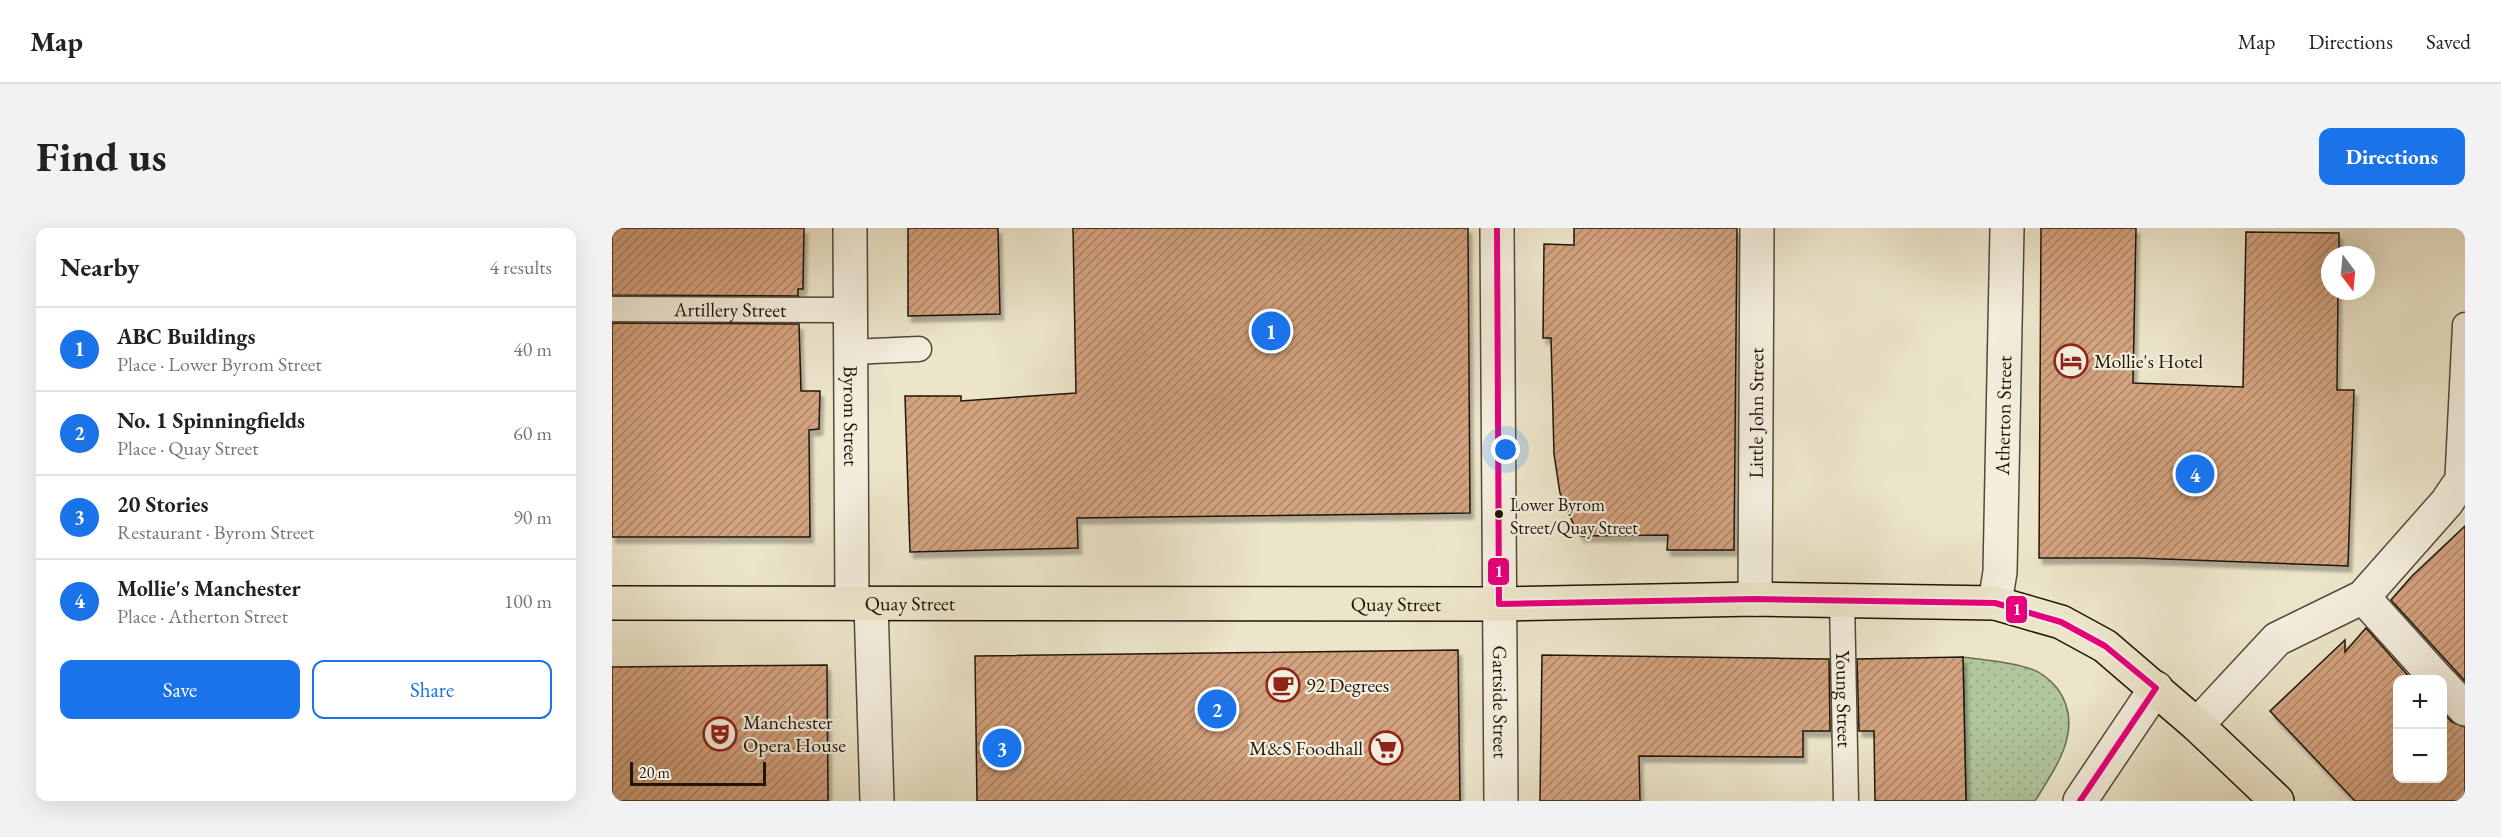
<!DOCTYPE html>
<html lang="en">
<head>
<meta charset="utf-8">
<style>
  body { margin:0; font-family:"EB Garamond",serif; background:#f2f2f2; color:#222 }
  .controls { position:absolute; right:18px; bottom:18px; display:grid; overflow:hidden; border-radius:12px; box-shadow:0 6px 24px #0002 }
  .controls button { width:54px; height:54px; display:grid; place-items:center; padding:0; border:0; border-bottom:2px solid #e0e0e0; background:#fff; color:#222; font:30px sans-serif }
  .compass { position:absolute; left:1709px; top:18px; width:54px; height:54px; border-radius:50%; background:#fff; box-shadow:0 6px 24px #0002; rotate:164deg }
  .scale { position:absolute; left:18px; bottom:15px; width:136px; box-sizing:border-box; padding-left:6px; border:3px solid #1f1509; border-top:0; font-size:16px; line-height:21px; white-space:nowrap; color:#1f1509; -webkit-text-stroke:4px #f3eedd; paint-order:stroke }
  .you { position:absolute; left:894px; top:222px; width:21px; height:21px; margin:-15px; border:4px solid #fff; border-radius:50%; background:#1a73e8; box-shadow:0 0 0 9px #1a73e833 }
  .badge { display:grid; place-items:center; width:39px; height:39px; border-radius:50%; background:#1a73e8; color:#fff; font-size:20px; font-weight:700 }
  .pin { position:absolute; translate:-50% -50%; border:3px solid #fff; box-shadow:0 2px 6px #0006 }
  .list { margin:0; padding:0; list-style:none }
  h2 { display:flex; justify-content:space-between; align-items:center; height:78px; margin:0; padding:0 24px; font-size:26px }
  h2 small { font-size:20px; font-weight:400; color:#767676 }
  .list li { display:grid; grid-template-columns:39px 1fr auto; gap:18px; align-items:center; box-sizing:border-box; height:84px; padding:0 24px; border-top:2px solid #e0e0e0 }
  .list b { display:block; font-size:22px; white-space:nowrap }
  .list p { margin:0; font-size:20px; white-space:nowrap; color:#767676 }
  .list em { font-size:20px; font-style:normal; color:#767676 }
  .actions { display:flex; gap:12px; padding:18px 24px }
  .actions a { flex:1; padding:14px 0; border:2px solid #1a73e8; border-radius:12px; text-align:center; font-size:21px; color:#1a73e8 }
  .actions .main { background:#1a73e8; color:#fff }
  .map { position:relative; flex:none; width:1853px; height:573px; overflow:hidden; border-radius:12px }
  header { display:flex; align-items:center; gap:36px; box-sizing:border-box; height:84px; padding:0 30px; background:#fff; border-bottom:2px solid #e0e0e0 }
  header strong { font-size:28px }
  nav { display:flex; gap:33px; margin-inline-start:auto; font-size:21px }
  .intro { display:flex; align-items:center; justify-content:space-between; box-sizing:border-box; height:144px; padding:0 36px }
  h1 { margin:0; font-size:42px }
  .button { padding:15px 27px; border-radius:12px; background:#1a73e8; color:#fff; font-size:21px; font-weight:700 }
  main { display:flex; gap:36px; padding:0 36px }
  aside { flex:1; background:#fff; border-radius:12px; box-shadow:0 6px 24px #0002 }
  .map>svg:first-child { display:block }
  .grass { fill:url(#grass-dots); stroke:#686e52; stroke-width:1.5 }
  .building { fill:url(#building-hatch); stroke:#1f1509; stroke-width:1.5; filter:url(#shadow) }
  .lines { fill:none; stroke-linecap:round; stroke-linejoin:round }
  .lane-casing { stroke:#524939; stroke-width:27 }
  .street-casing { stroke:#524939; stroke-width:36 }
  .primary-casing { stroke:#1f1509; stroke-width:36 }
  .lane { stroke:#f3eedd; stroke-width:24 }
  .street { stroke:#f3eedd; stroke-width:33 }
  .primary { stroke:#ece5ca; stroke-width:33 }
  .bus-1-casing { stroke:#f3eedd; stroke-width:10 }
  .bus-1 { stroke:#e5007d; stroke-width:6 }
  .bus-dot { fill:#1f1509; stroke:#f3eedd; stroke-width:2 }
  .labels { text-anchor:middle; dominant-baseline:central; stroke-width:4.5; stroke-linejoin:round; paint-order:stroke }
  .bus-label { font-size:18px; fill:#1f1509; stroke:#f3eedd; text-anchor:start }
  .street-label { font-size:20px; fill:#1f1509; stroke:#f3eedd }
  .poi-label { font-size:20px; fill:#1f1509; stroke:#f3eedd; text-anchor:start }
  .line-badge { stroke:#f3eedd; stroke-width:2 }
  .badge-label { font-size:16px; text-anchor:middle; font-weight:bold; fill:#fff }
</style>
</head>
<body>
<header>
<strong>Map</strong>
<nav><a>Map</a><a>Directions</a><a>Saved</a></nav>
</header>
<div class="intro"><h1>Find us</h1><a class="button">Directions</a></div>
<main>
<aside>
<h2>Nearby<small>4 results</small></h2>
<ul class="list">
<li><span class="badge">1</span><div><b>ABC Buildings</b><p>Place · Lower Byrom Street</p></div><em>40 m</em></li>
<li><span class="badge">2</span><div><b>No. 1 Spinningfields</b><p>Place · Quay Street</p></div><em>60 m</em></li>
<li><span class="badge">3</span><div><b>20 Stories</b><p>Restaurant · Byrom Street</p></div><em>90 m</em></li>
<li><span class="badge">4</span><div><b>Mollie's Manchester</b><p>Place · Atherton Street</p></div><em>100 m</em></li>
</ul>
<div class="actions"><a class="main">Save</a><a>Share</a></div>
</aside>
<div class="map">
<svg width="1853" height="573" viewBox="0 0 1853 573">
  <defs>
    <pattern id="grass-dots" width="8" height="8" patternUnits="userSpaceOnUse" patternTransform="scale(1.5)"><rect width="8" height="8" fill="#b1c69c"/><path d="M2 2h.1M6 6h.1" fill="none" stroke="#98a985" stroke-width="1.8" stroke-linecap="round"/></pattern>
    <pattern id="building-hatch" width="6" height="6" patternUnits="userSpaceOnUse" patternTransform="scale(1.5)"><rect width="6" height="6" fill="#d3a27e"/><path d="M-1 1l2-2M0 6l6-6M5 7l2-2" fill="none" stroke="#ab8365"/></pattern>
    <filter id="shadow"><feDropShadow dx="3.5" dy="6" stdDeviation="1.5" flood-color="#0004"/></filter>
  </defs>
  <rect width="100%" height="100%" fill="#ece5ca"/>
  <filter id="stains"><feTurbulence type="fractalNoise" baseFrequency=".00333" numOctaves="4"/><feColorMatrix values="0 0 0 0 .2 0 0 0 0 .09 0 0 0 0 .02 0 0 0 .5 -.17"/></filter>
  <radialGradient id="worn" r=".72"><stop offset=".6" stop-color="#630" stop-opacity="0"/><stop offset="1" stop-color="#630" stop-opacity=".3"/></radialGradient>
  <!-- grass -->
  <path class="grass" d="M1351,429C1372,432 1400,434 1419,441C1429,444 1438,452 1445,460C1474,499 1444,539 1423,573H1354Z"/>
  <!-- building -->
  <path class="building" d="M0,0H192L191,61H186V68L0,67Z
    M296,0H386L388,86L296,88Z
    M461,0H856L858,285L465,290L466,320L298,324L293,168H349V173L464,165Z
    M962,0H1125L1122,322H1055L1056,307L969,308L960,293L948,265L942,226L939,110H931L932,16L962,17Z
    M1429,0H1524L1521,155L1631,159L1634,4L1727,5V27H1718V63H1726L1725,162H1742L1736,338L1525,330H1427Z
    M0,95L187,96L189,163H208L207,201L197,202L198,309H0Z
    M1853,298V453L1779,372L1800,348Z
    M1754,400L1800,452H1785V550H1830V484L1840,494L1853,499V573H1743L1658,483L1733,412V424Z
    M846,422L848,573H365L363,428Z
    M930,427L1217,431L1218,503H1191V529L1027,528L1028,573H928Z
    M1351,429L1354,573H1263L1262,503H1247L1245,431Z
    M215,437L216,573H0V439Z"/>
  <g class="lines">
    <!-- lane casing -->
    <g class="lane-casing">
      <g id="lane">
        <path id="s1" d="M0,81L237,82"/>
        <path d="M1853,97L1845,259H1853"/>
        <path d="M238,124L307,121"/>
        <path id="s2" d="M1230,371L1234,573"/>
      </g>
    </g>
    <!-- street casing -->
    <g class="street-casing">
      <g id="street">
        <path id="s3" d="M238,0L240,375"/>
        <path id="s4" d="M885,0L889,573"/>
        <path d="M1751,369L1826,452"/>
        <path id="s5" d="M1143,371L1145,0"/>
        <path id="s6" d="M1383,375L1388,344L1395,0"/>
        <path d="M259,376L265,573"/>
        <path d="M1830,456L1853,481"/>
        <path d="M1585,497L1665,411L1751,369L1835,274L1845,259"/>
        <path d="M1468,573L1544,460"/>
      </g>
    </g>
    <!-- primary casing -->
    <g class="primary-casing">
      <g id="primary">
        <path id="s7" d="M0,375L887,376L1143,371L1383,375L1449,394L1493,418L1585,497L1665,573"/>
      </g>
    </g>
    <!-- lane -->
    <use href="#lane" class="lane"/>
    <!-- street -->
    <use href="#street" class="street"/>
    <!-- primary -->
    <use href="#primary" class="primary"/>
    <!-- bus-1 casing -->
    <g class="bus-1-casing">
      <path id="bus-1" d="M885,0L887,376L1143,371L1383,375L1449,394L1493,418L1544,460L1468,573"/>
    </g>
    <!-- bus-1 -->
    <use href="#bus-1" class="bus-1"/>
  </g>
  <!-- icons -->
  <defs>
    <g id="hotel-ring" transform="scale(1.725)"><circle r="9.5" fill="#f3eedd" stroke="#8f2418" stroke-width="1.5"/><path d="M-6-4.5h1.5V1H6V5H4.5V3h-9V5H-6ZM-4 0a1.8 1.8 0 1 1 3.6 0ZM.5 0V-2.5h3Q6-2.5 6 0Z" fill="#8f2418"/></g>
    <g id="cafe-ring" transform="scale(1.725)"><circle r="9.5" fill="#f3eedd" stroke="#8f2418" stroke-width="1.5"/><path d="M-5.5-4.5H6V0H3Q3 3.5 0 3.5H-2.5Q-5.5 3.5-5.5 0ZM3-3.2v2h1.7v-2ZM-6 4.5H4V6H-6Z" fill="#8f2418"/></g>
    <g id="theatre-ring" transform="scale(1.725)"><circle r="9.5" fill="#f3eedd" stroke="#8f2418" stroke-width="1.5"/><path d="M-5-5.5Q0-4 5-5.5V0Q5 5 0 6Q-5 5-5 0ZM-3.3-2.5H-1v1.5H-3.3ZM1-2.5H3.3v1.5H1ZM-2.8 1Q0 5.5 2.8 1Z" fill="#8f2418"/></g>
    <g id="supermarket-ring" transform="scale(1.725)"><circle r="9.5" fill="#f3eedd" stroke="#8f2418" stroke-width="1.5"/><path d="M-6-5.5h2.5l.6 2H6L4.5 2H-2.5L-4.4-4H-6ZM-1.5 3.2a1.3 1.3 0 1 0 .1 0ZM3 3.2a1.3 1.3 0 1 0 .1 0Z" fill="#8f2418"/></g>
  </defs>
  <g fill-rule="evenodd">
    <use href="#hotel-ring" x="1459" y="133"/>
    <use href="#cafe-ring" x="671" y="457"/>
    <use href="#theatre-ring" x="108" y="506"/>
    <use href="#supermarket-ring" x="774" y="520"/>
  </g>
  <!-- markers -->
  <circle class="bus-dot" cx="887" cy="286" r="5"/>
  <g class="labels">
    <!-- bus labels -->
    <g class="bus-label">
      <text x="898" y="276">Lower Byrom<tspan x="898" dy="23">Street/Quay Street</tspan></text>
    </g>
    <!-- street labels -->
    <g class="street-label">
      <text stroke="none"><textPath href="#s1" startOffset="118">Artillery Street</textPath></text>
      <text stroke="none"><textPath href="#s5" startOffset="186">Little John Street</textPath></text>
      <text stroke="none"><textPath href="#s3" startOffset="188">Byrom Street</textPath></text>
      <text stroke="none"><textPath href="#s6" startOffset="188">Atherton Street</textPath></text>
      <text stroke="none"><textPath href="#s7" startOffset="298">Quay Street</textPath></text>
      <text stroke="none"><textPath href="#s7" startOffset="784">Quay Street</textPath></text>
      <text stroke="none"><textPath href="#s2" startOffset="100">Young Street</textPath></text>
      <text stroke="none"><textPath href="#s4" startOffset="474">Gartside Street</textPath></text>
    </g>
    <!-- poi labels -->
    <g class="poi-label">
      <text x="1482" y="133">Mollie's Hotel</text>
      <text x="694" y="457">92 Degrees</text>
      <text x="131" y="494">Manchester<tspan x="131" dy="23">Opera House</tspan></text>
      <text x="751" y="520" text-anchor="end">M&amp;S Foodhall</text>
    </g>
  </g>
  <g class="line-badge">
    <rect x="875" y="329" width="23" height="29" rx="6" fill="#e5007d"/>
    <rect x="1393" y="367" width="23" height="29" rx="6" fill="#e5007d"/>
  </g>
  <g class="badge-label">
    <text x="887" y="349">1</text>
    <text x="1405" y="387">1</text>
  </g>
  <rect width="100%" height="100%" filter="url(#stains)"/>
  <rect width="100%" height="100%" fill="url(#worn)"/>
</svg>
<div class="controls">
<button>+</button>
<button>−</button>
</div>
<svg class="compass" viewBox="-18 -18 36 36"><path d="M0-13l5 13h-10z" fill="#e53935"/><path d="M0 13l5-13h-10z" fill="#767676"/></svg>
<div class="scale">20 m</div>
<div class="you"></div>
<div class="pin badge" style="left:659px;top:103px">1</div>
<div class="pin badge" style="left:605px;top:481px">2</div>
<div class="pin badge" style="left:390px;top:520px">3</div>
<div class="pin badge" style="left:1583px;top:246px">4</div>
</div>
</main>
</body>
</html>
